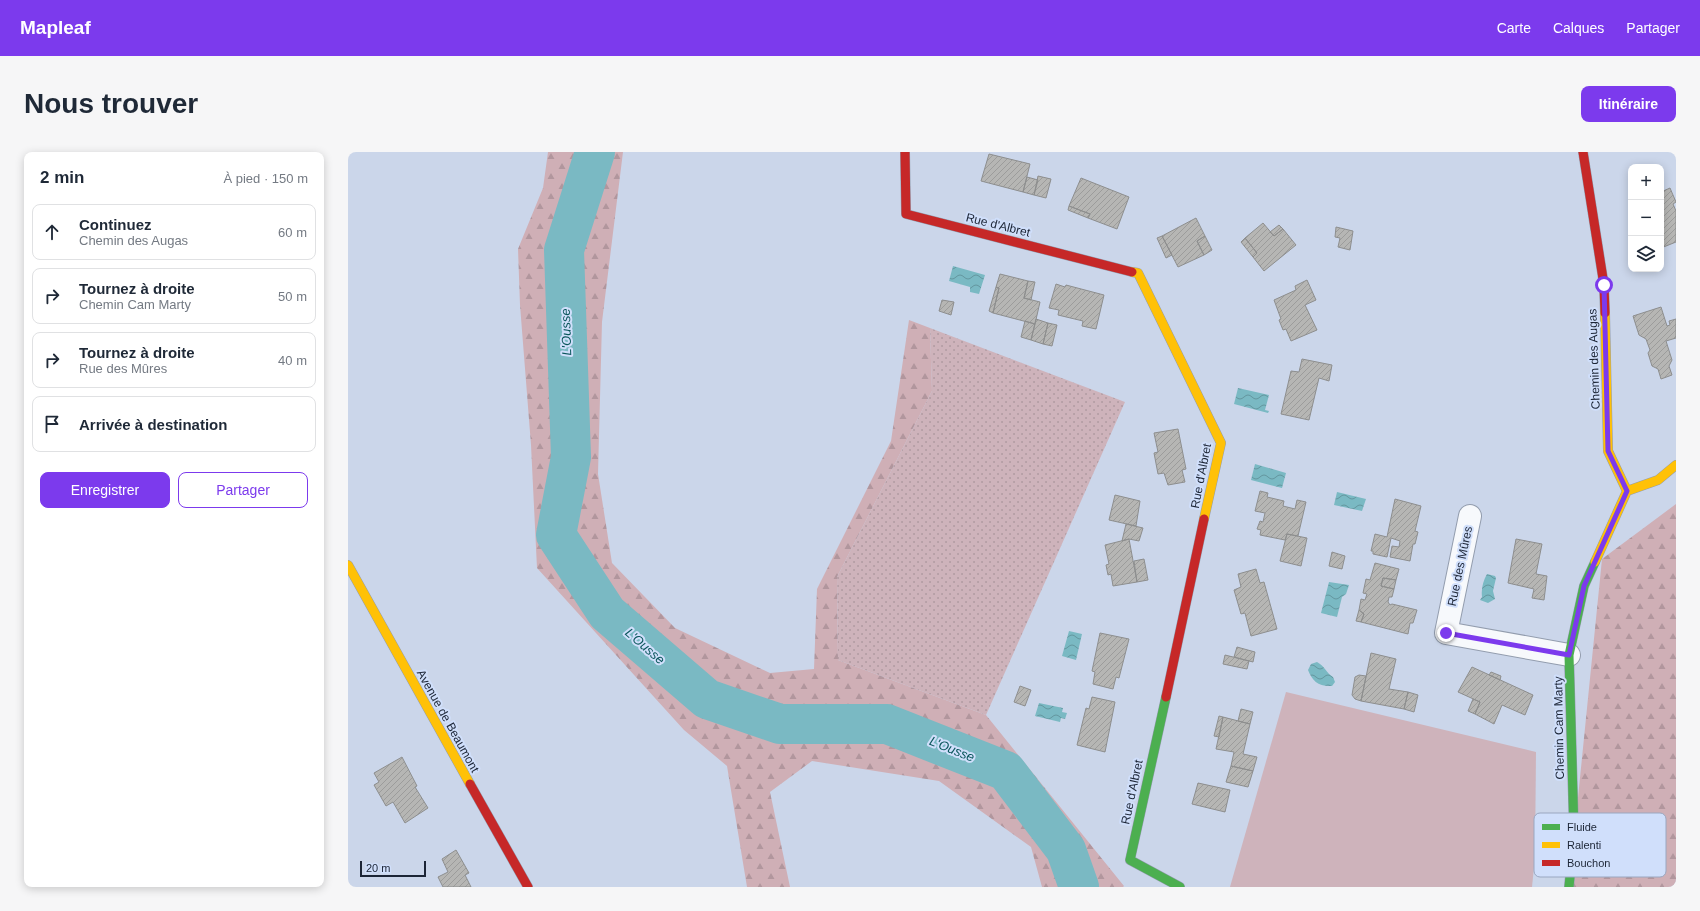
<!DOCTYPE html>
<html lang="fr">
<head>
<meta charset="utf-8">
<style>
  body { margin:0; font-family:Arial,sans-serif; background:#f6f6f7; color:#1f2937 }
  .controls { position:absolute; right:12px; top:12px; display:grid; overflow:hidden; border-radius:8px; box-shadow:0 2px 10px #0003 }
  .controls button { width:36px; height:36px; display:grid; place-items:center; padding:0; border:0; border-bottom:1px solid #e0e1e3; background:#fff; color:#1f2937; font:20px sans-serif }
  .scale { position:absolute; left:12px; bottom:10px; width:66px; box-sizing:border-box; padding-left:4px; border:2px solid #1c2536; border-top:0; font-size:11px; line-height:14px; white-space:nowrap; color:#1c2536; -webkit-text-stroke:3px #d0dffb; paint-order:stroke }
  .stop { position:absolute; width:12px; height:12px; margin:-9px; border:3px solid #7c3aed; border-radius:50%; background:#fff }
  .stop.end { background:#7c3aed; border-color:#fff; box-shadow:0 1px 4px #0008 }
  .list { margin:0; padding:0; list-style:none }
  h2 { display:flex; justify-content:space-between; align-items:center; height:52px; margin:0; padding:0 16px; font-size:17px }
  h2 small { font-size:13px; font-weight:400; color:#747a83 }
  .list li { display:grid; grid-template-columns:26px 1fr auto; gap:12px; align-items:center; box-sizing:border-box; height:56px; margin:0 8px 8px; padding:0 8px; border:1px solid #e0e1e3; border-radius:8px }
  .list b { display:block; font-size:15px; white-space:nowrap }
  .list p { margin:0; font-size:13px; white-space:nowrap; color:#747a83 }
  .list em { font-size:13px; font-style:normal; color:#747a83 }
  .actions { display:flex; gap:8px; padding:12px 16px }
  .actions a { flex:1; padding:9px 0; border:1px solid #7c3aed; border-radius:8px; text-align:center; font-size:14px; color:#7c3aed }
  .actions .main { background:#7c3aed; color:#fff }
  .icon { flex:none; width:22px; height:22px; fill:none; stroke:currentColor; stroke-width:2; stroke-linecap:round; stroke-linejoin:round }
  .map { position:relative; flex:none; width:1328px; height:735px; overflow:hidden; border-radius:8px }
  header { display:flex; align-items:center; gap:24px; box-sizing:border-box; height:56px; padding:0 20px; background:#7c3aed; color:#fff }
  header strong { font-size:19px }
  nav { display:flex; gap:22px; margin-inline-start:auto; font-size:14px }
  .intro { display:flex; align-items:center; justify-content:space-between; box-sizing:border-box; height:96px; padding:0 24px }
  h1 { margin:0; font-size:28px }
  .button { padding:10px 18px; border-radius:8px; background:#7c3aed; color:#fff; font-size:14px; font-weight:700 }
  main { display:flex; gap:24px; padding:0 24px }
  aside { flex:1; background:#fff; border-radius:8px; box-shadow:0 2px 10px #0003 }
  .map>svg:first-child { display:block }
  .grass { fill:url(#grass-dots) }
  .forest { fill:url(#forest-firs) }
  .garden { fill:#ceb3bb }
  .water { fill:url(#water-waves) }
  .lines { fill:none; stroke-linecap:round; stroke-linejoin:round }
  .river { stroke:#7ab9c3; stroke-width:40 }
  .building { fill:url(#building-hatch); stroke:#8d8e8e }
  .street-casing { stroke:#939dae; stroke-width:24 }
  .fast-casing { stroke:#939dae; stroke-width:10 }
  .slow-casing { stroke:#939dae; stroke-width:10 }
  .jam-casing { stroke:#939dae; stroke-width:10 }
  .street { stroke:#f7f9fc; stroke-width:22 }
  .fast { stroke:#4caf50; stroke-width:9 }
  .slow { stroke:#ffc107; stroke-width:9 }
  .jam { stroke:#c62828; stroke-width:9 }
  .route { stroke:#7c3aed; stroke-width:5 }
  .labels { text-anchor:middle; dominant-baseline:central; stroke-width:4; stroke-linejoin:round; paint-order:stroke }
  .street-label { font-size:12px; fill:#1c2536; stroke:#d0dffb }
  .water-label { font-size:13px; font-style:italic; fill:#0a565b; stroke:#d0dffb }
  .key { fill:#d0dffb; stroke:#9aa7c0; stroke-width:1 }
  .key-label { font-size:11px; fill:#1c2536 }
</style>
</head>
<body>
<header>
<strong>Mapleaf</strong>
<nav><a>Carte</a><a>Calques</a><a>Partager</a></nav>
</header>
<div class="intro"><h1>Nous trouver</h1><a class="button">Itinéraire</a></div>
<main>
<aside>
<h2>2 min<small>À pied · 150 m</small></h2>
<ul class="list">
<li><svg class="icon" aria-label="ahead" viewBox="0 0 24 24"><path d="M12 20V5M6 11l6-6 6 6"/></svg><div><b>Continuez</b><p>Chemin des Augas</p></div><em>60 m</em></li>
<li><svg class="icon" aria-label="right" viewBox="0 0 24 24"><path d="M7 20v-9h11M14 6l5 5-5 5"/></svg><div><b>Tournez à droite</b><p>Chemin Cam Marty</p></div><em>50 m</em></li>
<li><svg class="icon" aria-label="right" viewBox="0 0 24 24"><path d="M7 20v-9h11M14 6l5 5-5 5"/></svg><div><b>Tournez à droite</b><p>Rue des Mûres</p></div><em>40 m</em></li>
<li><svg class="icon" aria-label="arrive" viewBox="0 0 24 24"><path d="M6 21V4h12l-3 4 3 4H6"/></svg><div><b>Arrivée à destination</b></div></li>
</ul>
<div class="actions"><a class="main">Enregistrer</a><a>Partager</a></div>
</aside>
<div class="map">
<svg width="1328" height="735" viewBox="0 0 1328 735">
  <defs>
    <pattern id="grass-dots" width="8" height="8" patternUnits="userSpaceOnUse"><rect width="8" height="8" fill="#ceb3bb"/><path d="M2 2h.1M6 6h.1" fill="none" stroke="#b09aa1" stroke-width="1.8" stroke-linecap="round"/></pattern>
    <pattern id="forest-firs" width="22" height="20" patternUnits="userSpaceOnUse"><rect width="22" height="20" fill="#cfafb6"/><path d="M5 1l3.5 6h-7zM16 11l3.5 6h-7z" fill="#b1969d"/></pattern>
    <pattern id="water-waves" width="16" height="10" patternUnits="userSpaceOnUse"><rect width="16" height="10" fill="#7ab9c3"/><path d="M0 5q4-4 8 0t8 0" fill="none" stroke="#63969f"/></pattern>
    <pattern id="building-hatch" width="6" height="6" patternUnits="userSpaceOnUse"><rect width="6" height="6" fill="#b6b6b4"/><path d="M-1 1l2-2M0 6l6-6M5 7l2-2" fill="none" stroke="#9c9c9b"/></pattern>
  </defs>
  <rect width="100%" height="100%" fill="#cbd6ea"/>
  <!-- grass -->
  <path class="grass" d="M582,176L777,250L638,563L490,508L489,425L584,239Z"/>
  <!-- forest -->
  <path class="forest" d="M200,0H275L254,170L250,322L264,411L327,476L422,521L466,517L469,437L543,289L561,168L582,176L584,239L489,425L490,508L638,563L776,734L775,735H694L683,695L591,629L464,609L422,640L442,735H399L379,614L336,578L189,416L183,293L172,153L170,97L195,36Z
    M1328,352V735H1221L1254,407Z"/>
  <!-- garden -->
  <path class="garden" d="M938,540L1188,600L1187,705L1184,735H882Z"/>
  <!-- water -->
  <path class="water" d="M605,114L637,123L631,142L622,140V135L601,129Z
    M890,236L921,243L917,258L921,259L920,261L886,252Z
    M907,312L938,321L934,336L903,328Z
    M989,340L1018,347L1014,359L986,353Z
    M1139,422L1147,424L1148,426L1145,439L1147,447L1140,451L1132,448L1134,445C1133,437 1135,429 1139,422Z
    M981,430L1001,433L998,442L994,445L989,465L973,461Z
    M721,479L734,482L728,508L714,504Z
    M969,510C977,514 978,521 985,525L987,530L984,534C971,535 964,529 960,518L963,512Z
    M691,551L715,556L714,560L719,561L717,567L713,566L712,570L687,564Z"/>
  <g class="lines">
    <!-- river -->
    <path class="river" d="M247,0L216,98L223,305L208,383L259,461L359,547L432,572H539L658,619L718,698L731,735"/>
  </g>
  <!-- building -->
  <path class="building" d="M641,2L682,12L675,40L633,29Z
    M690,24L703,27L698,46L686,43Z
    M679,25L690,28L686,43L675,40Z
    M733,26L781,45L769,77L740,66L742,62L721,54Z
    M1322,36L1328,50L1325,52L1328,59V90L1313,96V40Z
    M721,54L742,62L740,66L720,58Z
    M848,66L857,84L849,89L856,103L830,115L814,84Z
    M915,71L926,84L935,77L948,93L916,119L905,105L909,101L897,86Z
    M931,73L935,77L926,84L922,80Z
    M988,75L1005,79L1002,98L990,95L992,86L987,85Z
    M814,84L824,103L818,106L809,86Z
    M857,84L864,98L856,103L849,89Z
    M897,86L909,101L905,105L893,90Z
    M652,122L680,129L676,146L692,150L687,172L645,161L651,136L648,135Z
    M959,128L968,148L957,153L969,178L943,189L938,177L935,178L931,168L933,167L926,148L948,138L947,134Z
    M680,129L687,130L683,148L676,146Z
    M708,132L717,135L718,133L756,143L748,177L734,174L735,169L710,163L711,158L701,156Z
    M648,135L651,136L645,161L641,159Z
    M594,148L606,150L603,163L591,159Z
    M1313,155L1319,174L1322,173L1321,169L1328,167V186L1318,189L1324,208L1321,214L1324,223L1313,227L1310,217L1304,214L1300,201L1302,198L1298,187L1291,183L1285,164Z
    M688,167L700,171L695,192L683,188Z
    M677,169L687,172L683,188L673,185Z
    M700,171L709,173L704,194L695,192Z
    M954,207L984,213L981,229L971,226L961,268L933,262L943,219L951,220Z
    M830,277L838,317L834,318L837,330L820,333L816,321L810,322L806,301L810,300L806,281Z
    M912,339L920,341L919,345L936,349L935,354L947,357L949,348L958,350L950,384L939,382L937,388L912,383L913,378L909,377L912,369L915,370L917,361L907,359Z
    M767,343L792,349L788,374L761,368Z
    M1047,347L1073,354L1067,379L1070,380L1067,392H1065L1062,409L1042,405L1044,394L1051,395L1052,389L1043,386L1039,405L1025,402V399H1023L1027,382L1039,385Z
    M778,372L795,376L791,389L781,387L774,389Z
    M939,382L959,386L953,414L932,409Z
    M781,387L789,430L765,434L763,422L760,423L758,413L761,412L757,393Z
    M1168,387L1194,392L1188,422L1199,424L1196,448L1184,446L1186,437L1160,431Z
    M984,400L997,404L994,417L981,414Z
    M796,407L800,428L789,430L786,409Z
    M1027,411L1051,417L1048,428L1035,426L1033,434L1046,437L1044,445H1041L1040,450L1042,453L1044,452L1069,458L1065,471H1062L1060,482L1013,470L1016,462L1011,458L1013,447L1017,448L1019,442L1015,441L1018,427L1022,428Z
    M908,417L912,431L916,430L929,477L903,484L897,461L893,462L886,438L893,435L890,422Z
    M1035,426L1048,428L1046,437L1033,434Z
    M1011,458L1016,462L1013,470L1008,469Z
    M752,481L781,487L771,526L768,525L765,537L745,532L747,520L744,519Z
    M889,495L907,500L905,510L886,505Z
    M1023,501L1048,507L1041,537L1060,540L1056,557L1013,549Z
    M877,503L901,509L899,517L875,512Z
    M1124,515L1185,543L1177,563L1154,553L1146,572L1127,562L1132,550L1110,540Z
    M1143,520L1153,524L1152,528L1141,523Z
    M1011,523L1018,524L1013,549L1007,547L1004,543L1007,525Z
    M672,534L683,538L677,554L666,550Z
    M1060,540L1070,543L1066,560L1056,557Z
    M744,545L767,550L757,600L729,593L738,556L741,557Z
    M1125,547L1132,550L1127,562L1120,559Z
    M893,557L905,560L902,572L890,569Z
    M871,564L875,565L871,585L866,584Z
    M875,565L902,572L895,602L909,605L905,619L883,614L886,600L868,597Z
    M54,605L69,634L67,635L80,656L57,671L45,650L38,654L26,633L31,630L26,621Z
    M883,614L905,619L900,635L878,630Z
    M850,631L882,638L877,660L844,652Z
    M108,698L121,721L117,723L123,735H95L90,725L100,720L94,707Z"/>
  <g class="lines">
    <!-- street casing -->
    <g class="street-casing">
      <path id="street" d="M1122,364L1098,481L1221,503"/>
    </g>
    <!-- fast casing -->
    <g class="fast-casing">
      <path id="fast" d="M818,545L782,708L832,735
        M1221,735L1226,681L1221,503L1236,434L1247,410"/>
    </g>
    <!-- slow casing -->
    <g class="slow-casing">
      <path id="slow" d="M784,120L790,121L873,291L856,367
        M1257,161L1260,299L1279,339
        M1247,410L1279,339L1310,328L1328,313
        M0,413L122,632"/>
    </g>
    <!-- jam casing -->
    <g class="jam-casing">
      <path id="jam" d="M557,0L558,62L784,120
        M1235,0L1256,133L1257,161
        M818,545L856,367
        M122,632L180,735"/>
    </g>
    <!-- street -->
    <use href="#street" class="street"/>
    <!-- fast -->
    <use href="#fast" class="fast"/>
    <!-- slow -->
    <use href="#slow" class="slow"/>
    <!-- jam -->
    <use href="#jam" class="jam"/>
  </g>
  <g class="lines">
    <!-- route -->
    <path class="route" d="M1098,481L1221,503L1236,434L1279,339L1260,299L1256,133"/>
  </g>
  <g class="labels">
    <!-- street labels -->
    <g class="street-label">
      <text transform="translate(650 73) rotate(14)">Rue d'Albret</text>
      <text transform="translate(1246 207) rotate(-92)">Chemin des Augas</text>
      <text transform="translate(853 324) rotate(-79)">Rue d'Albret</text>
      <text transform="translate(1112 414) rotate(-78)">Rue des Mûres</text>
      <text transform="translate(100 569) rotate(61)">Avenue de Beaumont</text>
      <text transform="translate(1211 576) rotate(-91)">Chemin Cam Marty</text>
      <text transform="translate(784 640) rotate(-78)">Rue d'Albret</text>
    </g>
    <!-- water labels -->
    <g class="water-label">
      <text transform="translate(218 180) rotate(-92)">L'Ousse</text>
      <text transform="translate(297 494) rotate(41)">L'Ousse</text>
      <text transform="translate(604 597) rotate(22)">L'Ousse</text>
    </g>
  </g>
  <!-- legend -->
  <rect x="1186" y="661" width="132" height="64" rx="6" class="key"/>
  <rect x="1194" y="672" width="18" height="6" fill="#4caf50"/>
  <rect x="1194" y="690" width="18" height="6" fill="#ffc107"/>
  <rect x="1194" y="708" width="18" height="6" fill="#c62828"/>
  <g class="key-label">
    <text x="1219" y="679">Fluide</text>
    <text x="1219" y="697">Ralenti</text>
    <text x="1219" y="715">Bouchon</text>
  </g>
</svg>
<div class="controls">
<button>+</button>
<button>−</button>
<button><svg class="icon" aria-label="layers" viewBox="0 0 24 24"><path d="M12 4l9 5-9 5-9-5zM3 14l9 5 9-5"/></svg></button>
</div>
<div class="scale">20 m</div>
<div class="stop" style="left:1256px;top:133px"></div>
<div class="stop end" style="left:1098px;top:481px"></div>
</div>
</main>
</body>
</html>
